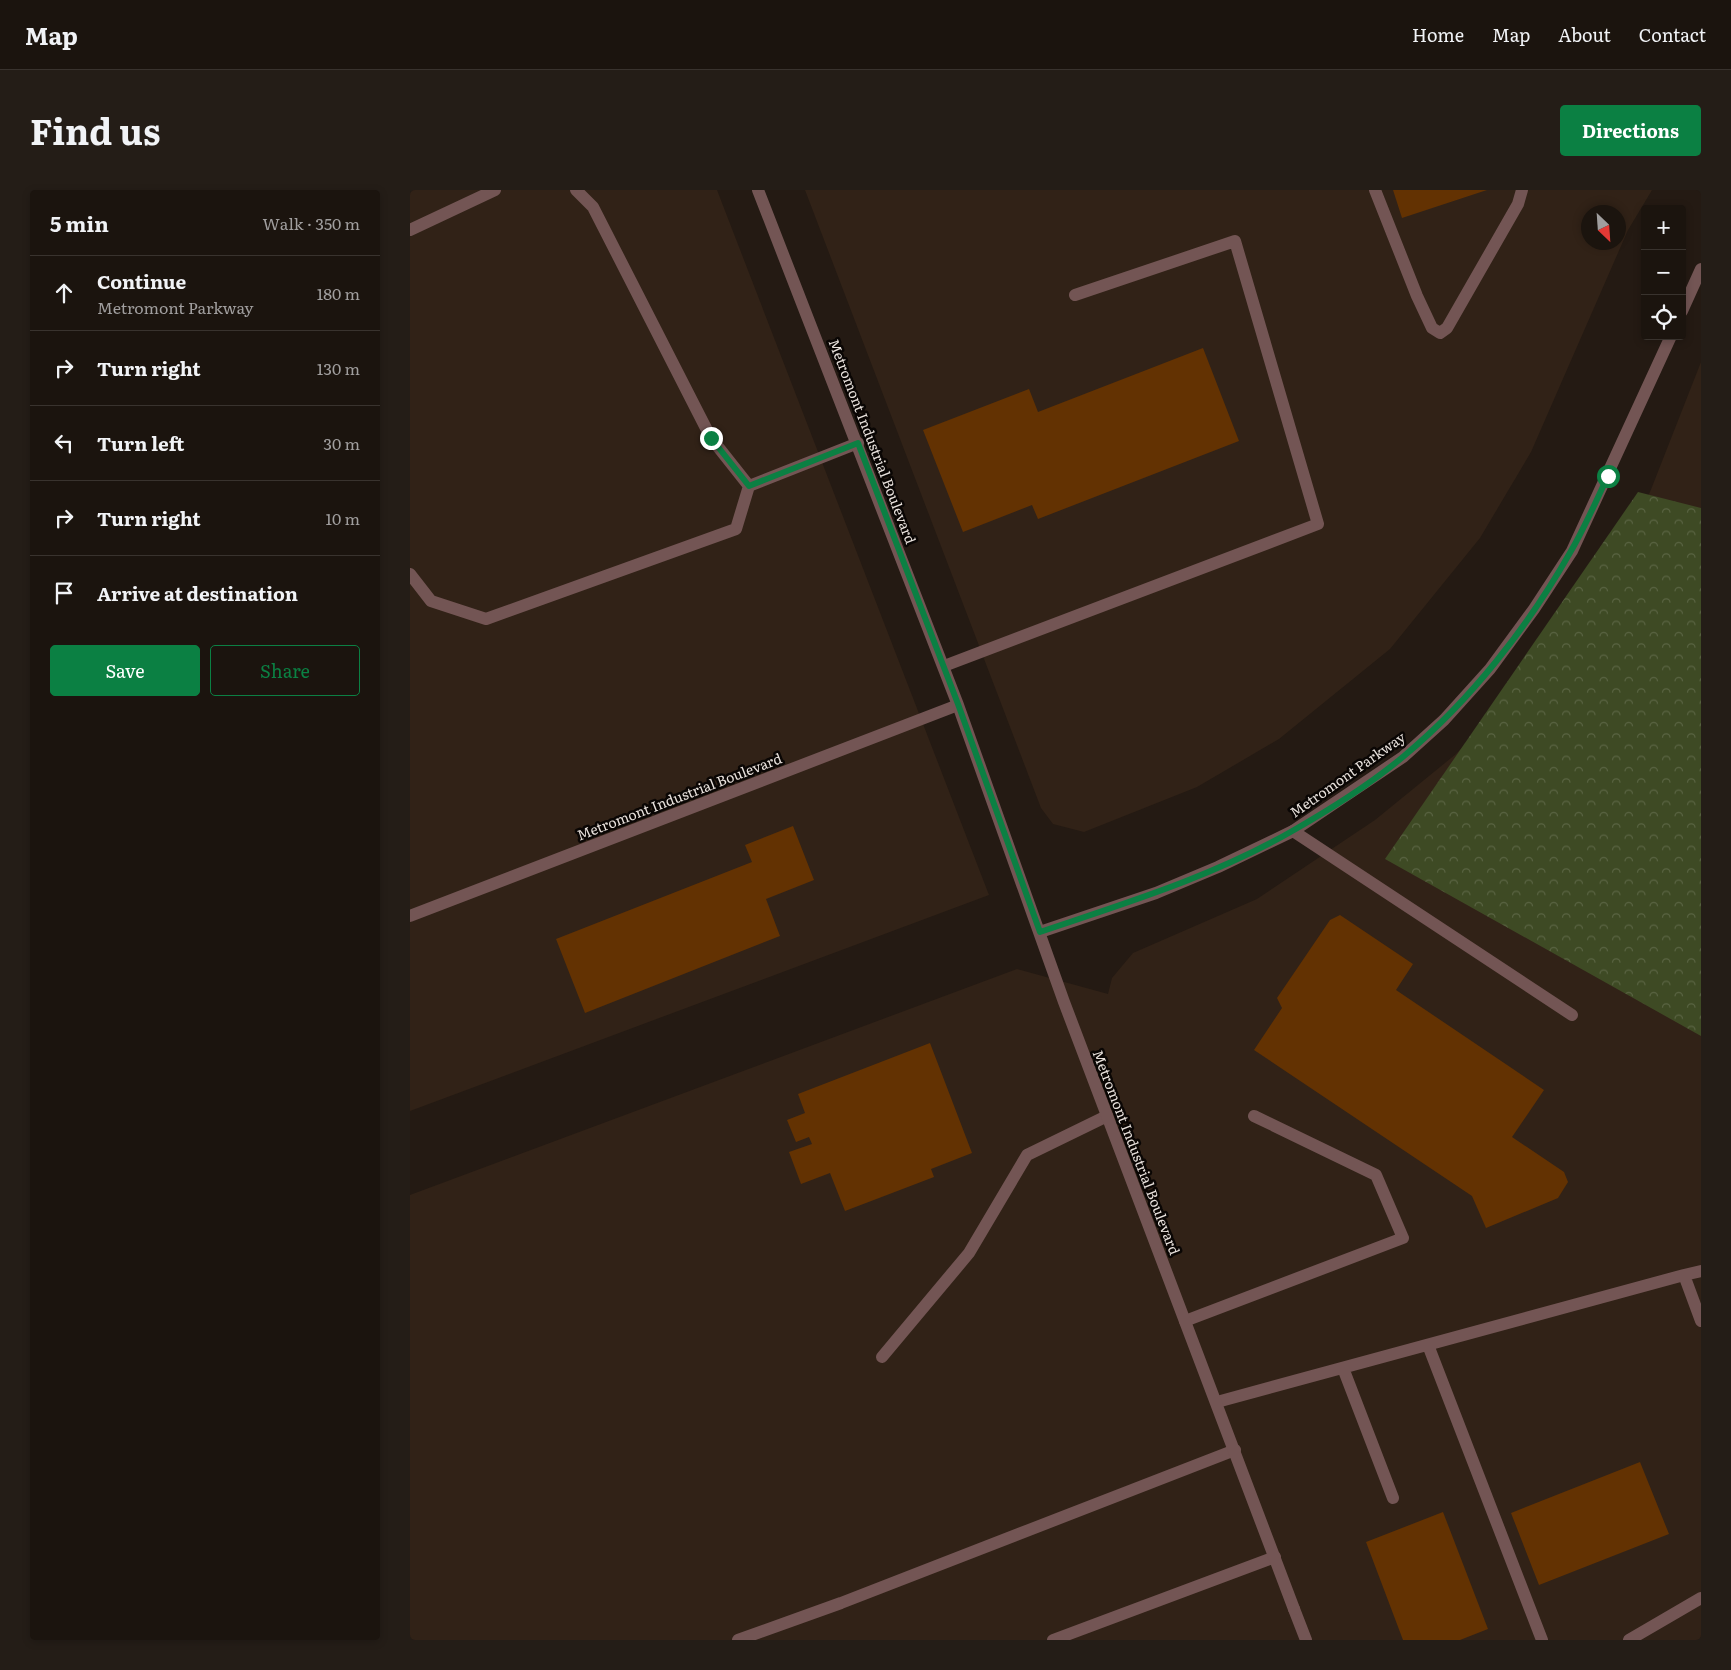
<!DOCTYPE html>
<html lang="en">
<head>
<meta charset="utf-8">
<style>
  body { margin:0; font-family:Literata,serif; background:#241d17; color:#f1f3f6 }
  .controls { position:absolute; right:15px; top:15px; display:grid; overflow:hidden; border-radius:5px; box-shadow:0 2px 8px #0003 }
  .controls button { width:45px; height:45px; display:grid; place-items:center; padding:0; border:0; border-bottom:1px solid #39332e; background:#1b140e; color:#f1f3f6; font:25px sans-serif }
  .compass { position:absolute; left:1171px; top:15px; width:45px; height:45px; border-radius:50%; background:#1b140e; box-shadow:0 2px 8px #0003; rotate:155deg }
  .stop { position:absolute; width:15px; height:15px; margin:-11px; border:4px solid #0b8043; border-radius:50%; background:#fff }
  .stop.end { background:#0b8043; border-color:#fff; box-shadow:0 1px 5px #0008 }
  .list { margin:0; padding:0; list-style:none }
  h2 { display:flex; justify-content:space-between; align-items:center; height:65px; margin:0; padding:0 20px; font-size:21px }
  h2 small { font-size:16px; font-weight:400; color:#a09e9e }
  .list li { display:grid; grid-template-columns:32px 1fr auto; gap:15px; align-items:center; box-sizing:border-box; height:75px; padding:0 20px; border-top:1px solid #39332e }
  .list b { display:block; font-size:19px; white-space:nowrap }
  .list p { margin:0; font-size:16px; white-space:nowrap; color:#a09e9e }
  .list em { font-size:16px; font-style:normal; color:#a09e9e }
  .actions { display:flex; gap:10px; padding:15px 20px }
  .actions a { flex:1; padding:11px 0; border:1px solid #0b8043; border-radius:5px; text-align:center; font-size:18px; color:#0b8043 }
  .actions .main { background:#0b8043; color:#fff }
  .icon { flex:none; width:28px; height:28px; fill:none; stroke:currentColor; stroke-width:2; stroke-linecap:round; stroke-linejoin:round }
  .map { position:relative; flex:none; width:1291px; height:1450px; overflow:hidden; border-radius:5px }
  header { display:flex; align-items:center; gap:30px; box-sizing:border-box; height:70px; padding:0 25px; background:#1b140e; border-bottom:1px solid #39332e }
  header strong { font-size:24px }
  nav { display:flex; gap:28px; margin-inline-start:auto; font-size:18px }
  .intro { display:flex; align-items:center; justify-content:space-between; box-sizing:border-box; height:120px; padding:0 30px }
  h1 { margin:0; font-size:35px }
  .button { padding:12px 22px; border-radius:5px; background:#0b8043; color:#fff; font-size:18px; font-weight:700 }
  main { display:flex; gap:30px; padding:0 30px }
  aside { flex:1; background:#1b140e; border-radius:5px; box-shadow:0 2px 8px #0003 }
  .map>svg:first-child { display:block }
  .built { fill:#312217; fill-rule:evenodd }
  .forest { fill:url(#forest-crowns) }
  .building { fill:#633202 }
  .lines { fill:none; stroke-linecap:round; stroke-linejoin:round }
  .lane { stroke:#735554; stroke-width:12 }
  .street { stroke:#735554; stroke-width:12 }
  .route { stroke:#0b8043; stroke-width:6 }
  .labels { text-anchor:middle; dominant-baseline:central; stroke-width:5; stroke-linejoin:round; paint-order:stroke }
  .street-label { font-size:14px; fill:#e9e2dd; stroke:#0a0604 }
</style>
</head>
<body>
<header>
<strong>Map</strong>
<nav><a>Home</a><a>Map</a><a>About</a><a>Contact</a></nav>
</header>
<div class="intro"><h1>Find us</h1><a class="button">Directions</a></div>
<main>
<aside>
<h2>5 min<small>Walk · 350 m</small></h2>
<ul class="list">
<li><svg class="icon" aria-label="ahead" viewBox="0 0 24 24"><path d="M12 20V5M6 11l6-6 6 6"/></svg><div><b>Continue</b><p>Metromont Parkway</p></div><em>180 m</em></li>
<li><svg class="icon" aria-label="right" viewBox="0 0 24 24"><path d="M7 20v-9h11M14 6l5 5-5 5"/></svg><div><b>Turn right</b></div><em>130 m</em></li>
<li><svg class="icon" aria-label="left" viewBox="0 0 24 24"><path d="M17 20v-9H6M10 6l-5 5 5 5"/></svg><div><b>Turn left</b></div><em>30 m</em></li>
<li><svg class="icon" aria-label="right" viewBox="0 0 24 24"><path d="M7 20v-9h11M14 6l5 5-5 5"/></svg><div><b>Turn right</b></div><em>10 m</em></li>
<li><svg class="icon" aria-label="arrive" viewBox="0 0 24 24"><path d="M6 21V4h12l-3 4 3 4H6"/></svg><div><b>Arrive at destination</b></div></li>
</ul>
<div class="actions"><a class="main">Save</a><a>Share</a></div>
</aside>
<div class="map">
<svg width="1291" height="1450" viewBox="0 0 1291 1450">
  <defs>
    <pattern id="forest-crowns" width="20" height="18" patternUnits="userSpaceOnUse" patternTransform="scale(1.25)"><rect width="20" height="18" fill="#3e4a24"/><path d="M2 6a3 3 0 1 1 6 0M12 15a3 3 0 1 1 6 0" fill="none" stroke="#5a6443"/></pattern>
  </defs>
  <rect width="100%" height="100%" fill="#241a13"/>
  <!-- built -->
  <path class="built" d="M0,0H307L579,705L0,921Z
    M395,0H1242L1218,40L1121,262L1070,348L980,459L869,549L787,597L674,642L643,634L631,618ZM1178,22H1208V52H1178Z
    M1291,172V1450H0V1005L607,779L698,804L702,788L723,763L847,709L965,630L1046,564L1151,452L1240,302Z"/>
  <!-- forest -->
  <path class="forest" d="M1228,302L1291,318V846L975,669Z"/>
  <!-- building -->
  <path class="building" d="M983,0H1077L992,28Z
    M793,158L829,251L628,329L622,315L553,342L513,240L619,199L628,222Z
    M383,636L404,690L356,709L370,746L175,823L146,749L342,672L335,655Z
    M930,725L1003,774L986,800L1134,900L1102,947L1154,982L1158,992L1148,1008L1076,1038L1062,1006L844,860L872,818L867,808L920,730Z
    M520,853L562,963L521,979L524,987L435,1021L420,983L391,994L379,962L402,954L399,947L386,952L377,930L395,923L388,904Z
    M1230,1272L1259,1344L1129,1395L1101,1323Z
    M1033,1322L1078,1439L1050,1450H993L956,1352Z"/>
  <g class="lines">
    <!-- lane -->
    <path class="lane" d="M166,0L183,17L301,248L339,296
      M965,0L1007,106L1022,138L1030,143L1037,138L1108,14L1112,0
      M0,40L85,0
      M339,296L448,253
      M0,384L21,411L76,429L326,339L339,296
      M534,476L908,334L825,51L665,105
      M883,641L1162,825
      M1291,1081L1274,1085L1291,1131
      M775,1131L993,1048L966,985L844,926
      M1018,1155L1132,1450
      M472,1167L559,1063L617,965L697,926
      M933,1178L983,1308
      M807,1212L1274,1085
      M884,1419L896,1450
      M328,1450L431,1413L825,1260
      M643,1450L865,1367
      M1219,1450L1291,1408"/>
    <!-- street -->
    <path class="street" d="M348,0L548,515L654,812L884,1419
      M1272,121L1291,79
      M0,726L548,515
      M630,742L746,703L808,677L883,641L993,567L1034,530L1080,479L1124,419L1162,361L1261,146"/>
  </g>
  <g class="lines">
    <!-- route -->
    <path class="route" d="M301,248L339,296L448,253L548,514L630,742C716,713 805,686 884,640C919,620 963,592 994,566C1061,510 1118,437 1161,361C1175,337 1186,311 1198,286"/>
  </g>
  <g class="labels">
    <!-- street labels -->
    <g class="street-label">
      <text transform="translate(463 251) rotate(69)">Metromont Industrial Boulevard</text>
      <text transform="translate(937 584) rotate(-35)">Metromont Parkway</text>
      <text transform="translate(269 606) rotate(-21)">Metromont Industrial Boulevard</text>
      <text transform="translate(727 962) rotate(69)">Metromont Industrial Boulevard</text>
    </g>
  </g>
</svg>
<div class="controls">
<button>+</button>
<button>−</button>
<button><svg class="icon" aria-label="locate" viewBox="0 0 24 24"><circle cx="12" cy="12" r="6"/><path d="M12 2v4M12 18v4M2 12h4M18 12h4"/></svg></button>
</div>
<svg class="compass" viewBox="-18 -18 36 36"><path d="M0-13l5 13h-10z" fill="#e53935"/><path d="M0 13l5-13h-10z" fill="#a09e9e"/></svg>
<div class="stop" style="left:1198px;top:286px"></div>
<div class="stop end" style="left:301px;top:248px"></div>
</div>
</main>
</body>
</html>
